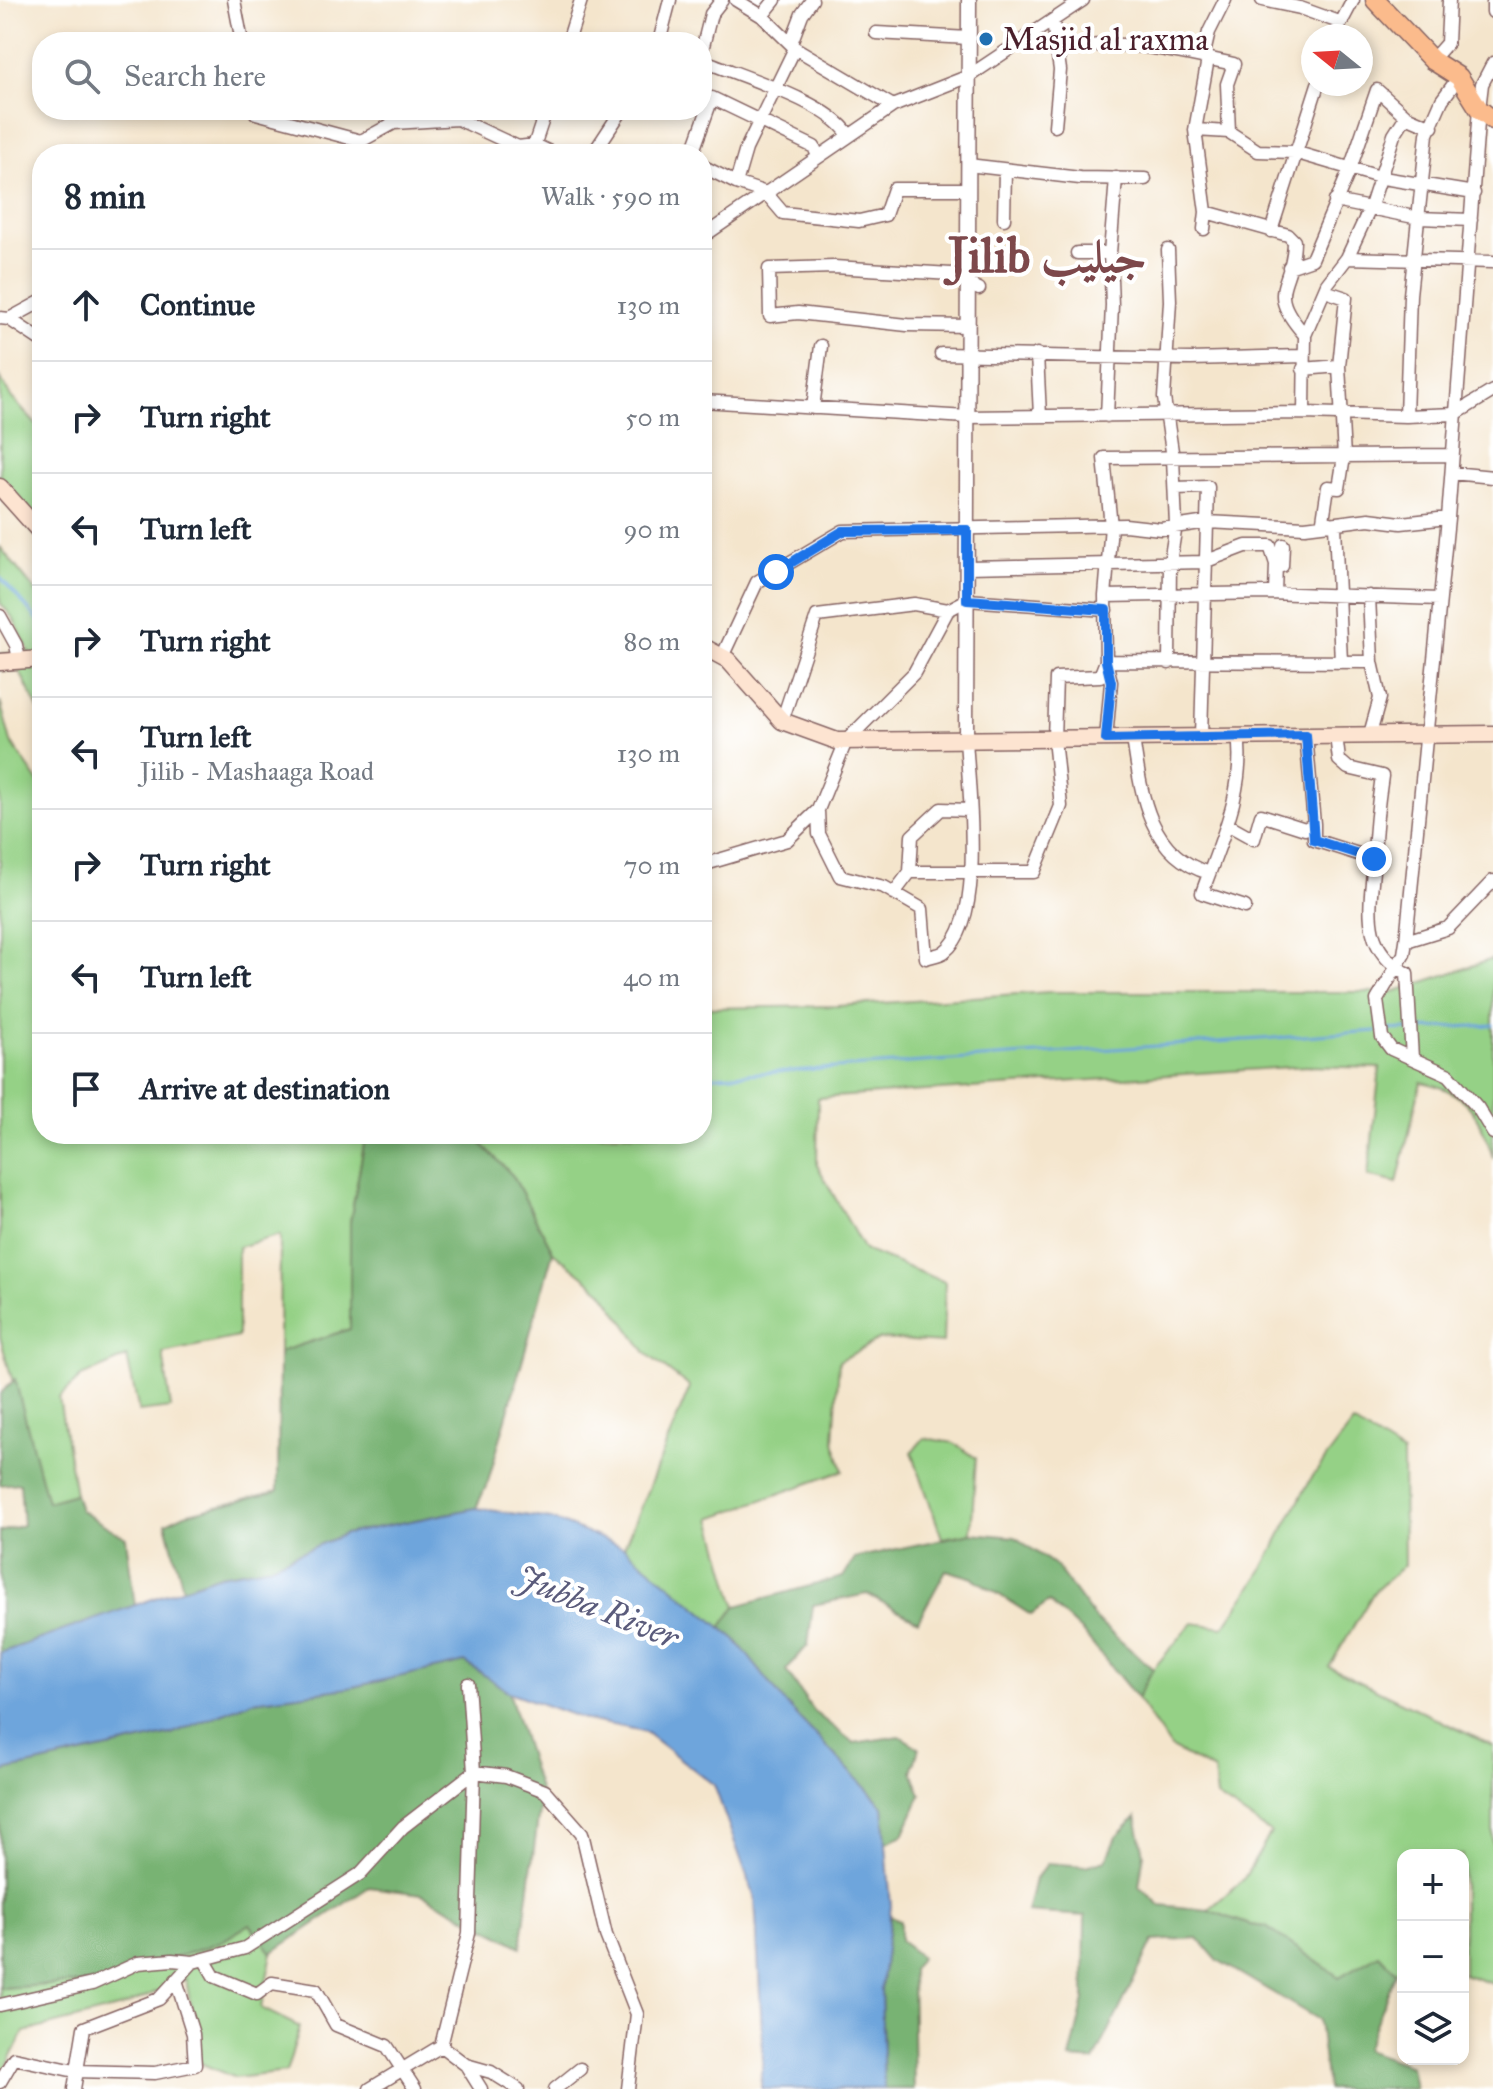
<!DOCTYPE html>
<html lang="en">
<head>
<meta charset="utf-8">
<style>
  body { margin:0; font-family:"IM FELL Great Primer",Amiri,serif; background:#f2f2f3; color:#1f2937 }
  .controls { position:absolute; right:24px; bottom:24px; display:grid; overflow:hidden; border-radius:16px; box-shadow:0 4px 12px #0003 }
  .controls button { width:72px; height:72px; display:grid; place-items:center; padding:0; border:0; border-bottom:2px solid #e0e1e3; background:#fff; color:#1f2937; font:40px sans-serif }
  .compass { position:absolute; left:1301px; top:24px; width:72px; height:72px; border-radius:50%; background:#fff; box-shadow:0 4px 12px #0003; rotate:288deg }
  .stop { position:absolute; width:24px; height:24px; margin:-18px; border:6px solid #1a73e8; border-radius:50%; background:#fff }
  .stop.end { background:#1a73e8; border-color:#fff; box-shadow:0 2px 8px #0008 }
  .list { margin:0; padding:0; list-style:none }
  h2 { display:flex; justify-content:space-between; align-items:center; height:104px; margin:0; padding:0 32px; font-size:34px }
  h2 small { font-size:26px; font-weight:400; color:#747a83 }
  .list li { display:grid; grid-template-columns:52px 1fr auto; gap:24px; align-items:center; box-sizing:border-box; height:112px; padding:0 32px; border-top:2px solid #e0e1e3 }
  .list b { display:block; font-size:30px; white-space:nowrap }
  .list p { margin:0; font-size:26px; white-space:nowrap; color:#747a83 }
  .list em { font-size:26px; font-style:normal; color:#747a83 }
  .icon { flex:none; width:44px; height:44px; fill:none; stroke:currentColor; stroke-width:2; stroke-linecap:round; stroke-linejoin:round }
  .map { position:relative; flex:none; width:1493px; height:2089px; overflow:hidden }
  .search { position:absolute; background:#fff; box-shadow:0 4px 12px #0003; left:32px; top:32px; width:680px; height:88px; display:flex; align-items:center; gap:20px; box-sizing:border-box; padding:0 28px; border-radius:32px; color:#747a83; font-size:30px }
  .panel { position:absolute; background:#fff; box-shadow:0 4px 12px #0003; left:32px; top:144px; width:680px; height:1000px; border-radius:32px }
  .map>svg:first-child { display:block }
  .green { fill:#95d186; stroke:#707858; stroke-width:2 }
  .forest { fill:#78b373; stroke:#61694f; stroke-width:2 }
  .water { fill:#6ea5dc; stroke:#5c6284; stroke-width:2 }
  .lines { fill:none; stroke-linecap:round; stroke-linejoin:round }
  .stream { stroke:#6ea5dc; stroke-width:3 }
  .minor-casing { stroke:#866463; stroke-width:15 }
  .tertiary-casing { stroke:#866463; stroke-width:17 }
  .secondary-casing { stroke:#866463; stroke-width:19 }
  .primary-casing { stroke:#866463; stroke-width:21 }
  .minor { stroke:#fff; stroke-width:12 }
  .tertiary { stroke:#fff; stroke-width:14 }
  .secondary { stroke:#fde4d1; stroke-width:16 }
  .primary { stroke:#fbbb8c; stroke-width:18 }
  .route { stroke:#1a73e8; stroke-width:10 }
  .poi-dot { fill:#1f6fb2; stroke:#fff; stroke-width:3 }
  .labels { text-anchor:middle; dominant-baseline:central; stroke-width:8; stroke-linejoin:round; paint-order:stroke }
  .poi-label { font-size:32px; fill:#4a1f2b; stroke:#fff; text-anchor:start }
  .water-label { font-size:34px; font-style:italic; fill:#5a5b7b; stroke:#fff }
  .town-label { font-size:48px; font-weight:bold; fill:#7d484b; stroke:#fff }
</style>
</head>
<body>
<div class="map">
<svg width="1493" height="2089" viewBox="0 0 1493 2089">
  <rect width="100%" height="100%" fill="#fff"/>
  <filter id="ink" filterUnits="userSpaceOnUse"><feTurbulence type="fractalNoise" baseFrequency=".0125" numOctaves="2"/><feDisplacementMap in="SourceGraphic" scale="16" xChannelSelector="R" yChannelSelector="G"/><feConvolveMatrix kernelMatrix="1 2 1 2 8 2 1 2 1" color-interpolation-filters="sRGB"/></filter>
  <filter id="wash" filterUnits="userSpaceOnUse"><feTurbulence type="fractalNoise" baseFrequency=".006" numOctaves="4" result="noise"/><feDisplacementMap in="SourceGraphic" scale="32" xChannelSelector="R" yChannelSelector="G"/><feGaussianBlur stdDeviation="1.8" result="paint"/><feColorMatrix in="noise" values="0 0 0 0 0 0 0 0 0 0 0 0 0 0 0 0 0 1.4 0 .05"/><feComposite in="paint" operator="in"/></filter>
  <g filter="url(#wash)">
    <rect width="100%" height="100%" fill="#f4e5cc"/>
    <!-- green -->
    <path class="green" d="M0,378L11,397L42,431V543L0,496Z
      M0,547L42,599V717L20,672L0,670V654L29,651L13,618L0,603Z
      M0,701L11,742L42,787V1134H366L350,1222V1329L279,1352L280,1235L238,1247V1337L163,1353L171,1408L139,1412L127,1357L81,1377L59,1398L75,1494L47,1502L0,1337Z
      M1493,959V1158C1481,1116 1466,1090 1421,1082L1397,1183L1368,1176L1380,1068L1307,1066L818,1098L817,1165L864,1250L945,1282L943,1343L880,1339L839,1361L834,1441L843,1471L711,1518L736,1606L721,1628L624,1547L690,1387L647,1354L602,1291L553,1252L513,1176L472,1134H702V1008L837,1006L1049,992H1393Z
      M1353,1423L1403,1454L1404,1565L1374,1592L1329,1667L1493,1746V1984L1463,1974V1855H1403V1968L1396,1972L1379,1954L1339,1977L1266,1927L1250,1925L1208,1910L1243,1880L1271,1833L1217,1797L1214,1771L1171,1748L1137,1698L1153,1669L1192,1623L1224,1627L1261,1572L1310,1480Z
      M924,1438L954,1443L976,1458L971,1533L942,1538L912,1452Z
      M250,1924L272,1953L261,2008L300,2027L286,2072L235,2078L200,2063L186,1979L122,2007L24,2032L0,2079V1988L110,1981L222,1941Z"/>
    <!-- forest -->
    <path class="forest" d="M366,1134H472L513,1176L553,1252L488,1482L476,1508L345,1534L266,1567L220,1575L183,1588L166,1523L185,1514L278,1491L279,1352L350,1329V1222Z
      M15,1379L47,1502L75,1494L80,1510L126,1538L135,1606L0,1653V1532L23,1525L20,1483L0,1485V1394Z
      M971,1533L1015,1537L1056,1566L1095,1619L1153,1669L1137,1698L1083,1633L1049,1602L1031,1615L973,1578L946,1570L918,1621L867,1594L813,1605L808,1645L786,1670L814,1712L854,1743L900,1736L919,1748L912,1772L921,1795L903,1835L886,1844L883,1806L785,1703L735,1639L721,1628L736,1606L843,1577L855,1558Z
      M465,1662L509,1692L541,1796L521,1947L422,1894L369,1887L272,1953L250,1924L222,1941L110,1981L0,1988V1772L171,1734L253,1701L348,1688Z
      M1136,1817L1144,1853L1139,1886L1160,1905L1208,1910L1250,1925L1266,1927L1339,1977L1379,1954L1396,1972L1365,2050L1411,2066L1415,2089H1327L1319,2020L1216,1959L1198,1938L1153,1941L1094,2061L1070,2059L1084,2000L1085,1916L1027,1912L1035,1879L1048,1863L1085,1866L1106,1860L1116,1837Z
      M890,1916L900,1921V1941L921,1957L912,1970L914,2089H884L881,1990Z"/>
    <!-- water -->
    <path class="water" d="M476,1508L551,1519L624,1547L735,1639L785,1703L883,1806L891,1906L881,1990L884,2089H761L763,2051L755,1898L714,1785L644,1731L586,1720L509,1692L465,1662L348,1688L253,1701L171,1734L0,1772V1653L220,1575L266,1567L345,1534Z"/>
    <g class="lines">
      <!-- stream -->
      <path class="stream" d="M0,577L40,622L42,635
        M1416,1029L1493,1025
        M1384,1030L1408,1029
        M702,1077L1377,1031"/>
    </g>
  </g>
  <g filter="url(#ink)">
    <g class="lines">
      <!-- minor casing -->
      <g class="minor-casing">
        <path id="minor" d="M234,0L242,42
          M736,0L762,16L795,48L893,106
          M1262,0L1300,8L1339,22
          M1493,2V12
          M762,16L775,0
          M1053,22L1060,70L1055,126
          M876,33L969,38
          M1334,36L1353,0
          M568,42L581,0
          M659,42L670,0
          M791,43L802,14L812,0
          M795,48L746,149L736,183L766,193L783,213L859,221L885,215L894,189H968
          M702,50L711,14L722,0
          M1058,52C1115,35 1177,52 1234,64L1227,84L1229,132
          M1203,58L1209,32L1225,0
          M702,60C740,76 828,102 848,134
          M1432,60L1447,43L1449,0
          M1493,63L1482,84L1479,109L1448,518L1406,941L1404,954L1377,1000L1382,1037L1391,1049L1449,1075L1478,1108L1493,1133
          M256,110V113L361,141L394,123L458,119L518,147L535,145L554,154
          M1195,130L1229,132L1258,151L1294,152L1383,178L1474,193
          M532,152L546,110
          M593,154L622,110
          M692,154L712,98L814,147L818,156
          M968,165L1080,178L1145,179
          M702,166L736,183
          M1335,201L1419,218L1471,220
          M1206,212L1288,235L1294,241C1294,288 1263,288 1305,335
          M1004,219L1005,170
          M1204,229L1206,212L1195,130L1208,59
          M1271,231L1318,84
          M702,237L893,106L969,76L1083,0
          M1168,250L1170,301L1164,398L1173,458L1176,525L1170,562L1169,663
          M1077,253H1110
          M1347,258L1371,206L1394,135L1406,116L1432,127
          M1289,267L1312,259L1350,169L1377,90L1406,116
          M968,284L979,289
          M1325,291L1346,298L1339,366L1344,457L1339,488L1328,487L1323,520L1335,525L1341,662
          M0,318L9,319L42,301
          M9,319L42,341
          M968,326L907,325L798,313L770,316L769,269L834,267L968,275
          M941,354L1191,359L1303,356
          M1037,354L1040,416
          M1303,369L1339,366
          M702,401L967,417L1304,413L1406,416L1455,414L1493,391
          M813,408L821,346
          M1304,413L1305,335L1327,284L1347,258L1493,262
          M1107,416L1112,305L1110,253L1116,178
          M1406,416L1410,295L1427,134L1442,100L1459,77
          M1452,473L1493,477
          M1175,488L1208,487L1201,737
          M967,567L1204,562L1246,546H1270L1276,564L1282,566L1283,545
          M1275,593L1276,564
          M1105,596L1268,593L1439,599
          M1369,596L1372,662L1380,698L1370,734
          M0,616L16,645L19,659
          M722,657L757,582L843,531L1125,525L1161,529L1207,522L1305,527L1369,519L1401,523L1448,518
          M782,721L817,616L914,604L948,610
          M1306,735L1314,824
          M1336,735L1339,760L1348,768L1382,776C1378,803 1375,829 1374,857C1372,900 1357,948 1407,973L1412,1058
          M1238,736C1246,789 1219,845 1202,893L1245,907
          M1133,738C1141,793 1148,855 1209,873
          M1106,739L1111,682L1106,661L1105,596L1111,526L1104,458L1453,455
          M818,810L819,834L840,876L884,887L922,909L926,958C931,956 940,955 944,952C987,920 968,787 966,738
          M1227,824L1254,839L1261,815L1305,829L1314,824V840L1374,859
          M702,865L787,840L818,810L846,741L914,673L948,610L967,600L1106,610
          M910,872L912,836L941,809L969,810
          M894,893L910,872H1034L1061,806L1054,739L1056,678L1100,676L1106,661L1372,662
          M1406,941L1448,928L1493,881
          M204,1959L214,1976L257,1994L272,1983L316,1990L336,2025L387,2046L415,2089
          M0,2005L92,1984L138,1963L172,1960L193,1962L245,1948L360,1874L403,1827L474,1772L506,1776L545,1791L582,1833L606,1935L637,2014L628,2089
          M441,2046L466,2065L481,2089
          M466,2065L491,2072L518,2089
          M0,2082L14,2058L75,2071L155,2073L195,2065L193,2034L176,1980
          M74,2089L84,2028L159,1999L193,1962
          M370,2089L441,2046L469,1933L474,1772L468,1684
          M555,2089L580,2069"/>
      </g>
      <!-- tertiary casing -->
      <g class="tertiary-casing">
        <path id="tertiary" d="M966,738L969,0"/>
      </g>
      <!-- secondary casing -->
      <g class="secondary-casing">
        <path id="secondary" d="M0,487L42,534
          M702,646L728,660L782,721L837,741L1493,734
          M0,662L42,659"/>
      </g>
      <!-- primary casing -->
      <g class="primary-casing">
        <path id="primary" d="M1375,0L1432,60L1459,77L1479,109L1493,120"/>
      </g>
      <!-- minor -->
      <use href="#minor" class="minor"/>
      <!-- tertiary -->
      <use href="#tertiary" class="tertiary"/>
      <!-- secondary -->
      <use href="#secondary" class="secondary"/>
      <!-- primary -->
      <use href="#primary" class="primary"/>
    </g>
  </g>
  <g class="lines" filter="url(#ink)">
    <!-- route -->
    <path class="route" d="M776,572L843,531L967,530V600L1106,610V661L1111,682L1106,739L1306,735L1314,840L1374,859"/>
  </g>
  <!-- markers -->
  <circle class="poi-dot" cx="986" cy="39" r="8"/>
  <g class="labels">
    <!-- poi labels -->
    <g class="poi-label">
      <text x="1002" y="39">Masjid al raxma</text>
    </g>
    <!-- water labels -->
    <g class="water-label">
      <text transform="translate(598 1607) rotate(22)">Jubba River</text>
    </g>
    <!-- town labels -->
    <g class="town-label">
      <text x="1048" y="255">Jilib جيليب</text>
    </g>
  </g>
</svg>
<div class="controls">
<button>+</button>
<button>−</button>
<button><svg class="icon" aria-label="layers" viewBox="0 0 24 24"><path d="M12 4l9 5-9 5-9-5zM3 14l9 5 9-5"/></svg></button>
</div>
<svg class="compass" viewBox="-18 -18 36 36"><path d="M0-13l5 13h-10z" fill="#e53935"/><path d="M0 13l5-13h-10z" fill="#747a83"/></svg>
<div class="stop" style="left:776px;top:572px"></div>
<div class="stop end" style="left:1374px;top:859px"></div>
<div class="search"><svg class="icon" aria-label="search" viewBox="0 0 24 24"><circle cx="10" cy="10" r="6"/><path d="M15 15l6 6"/></svg>Search here</div>
<section class="panel">
<h2>8 min<small>Walk · 590 m</small></h2>
<ul class="list">
<li><svg class="icon" aria-label="ahead" viewBox="0 0 24 24"><path d="M12 20V5M6 11l6-6 6 6"/></svg><div><b>Continue</b></div><em>130 m</em></li>
<li><svg class="icon" aria-label="right" viewBox="0 0 24 24"><path d="M7 20v-9h11M14 6l5 5-5 5"/></svg><div><b>Turn right</b></div><em>50 m</em></li>
<li><svg class="icon" aria-label="left" viewBox="0 0 24 24"><path d="M17 20v-9H6M10 6l-5 5 5 5"/></svg><div><b>Turn left</b></div><em>90 m</em></li>
<li><svg class="icon" aria-label="right" viewBox="0 0 24 24"><path d="M7 20v-9h11M14 6l5 5-5 5"/></svg><div><b>Turn right</b></div><em>80 m</em></li>
<li><svg class="icon" aria-label="left" viewBox="0 0 24 24"><path d="M17 20v-9H6M10 6l-5 5 5 5"/></svg><div><b>Turn left</b><p>Jilib - Mashaaga Road</p></div><em>130 m</em></li>
<li><svg class="icon" aria-label="right" viewBox="0 0 24 24"><path d="M7 20v-9h11M14 6l5 5-5 5"/></svg><div><b>Turn right</b></div><em>70 m</em></li>
<li><svg class="icon" aria-label="left" viewBox="0 0 24 24"><path d="M17 20v-9H6M10 6l-5 5 5 5"/></svg><div><b>Turn left</b></div><em>40 m</em></li>
<li><svg class="icon" aria-label="arrive" viewBox="0 0 24 24"><path d="M6 21V4h12l-3 4 3 4H6"/></svg><div><b>Arrive at destination</b></div></li>
</ul>
</section>
</div>
</body>
</html>
